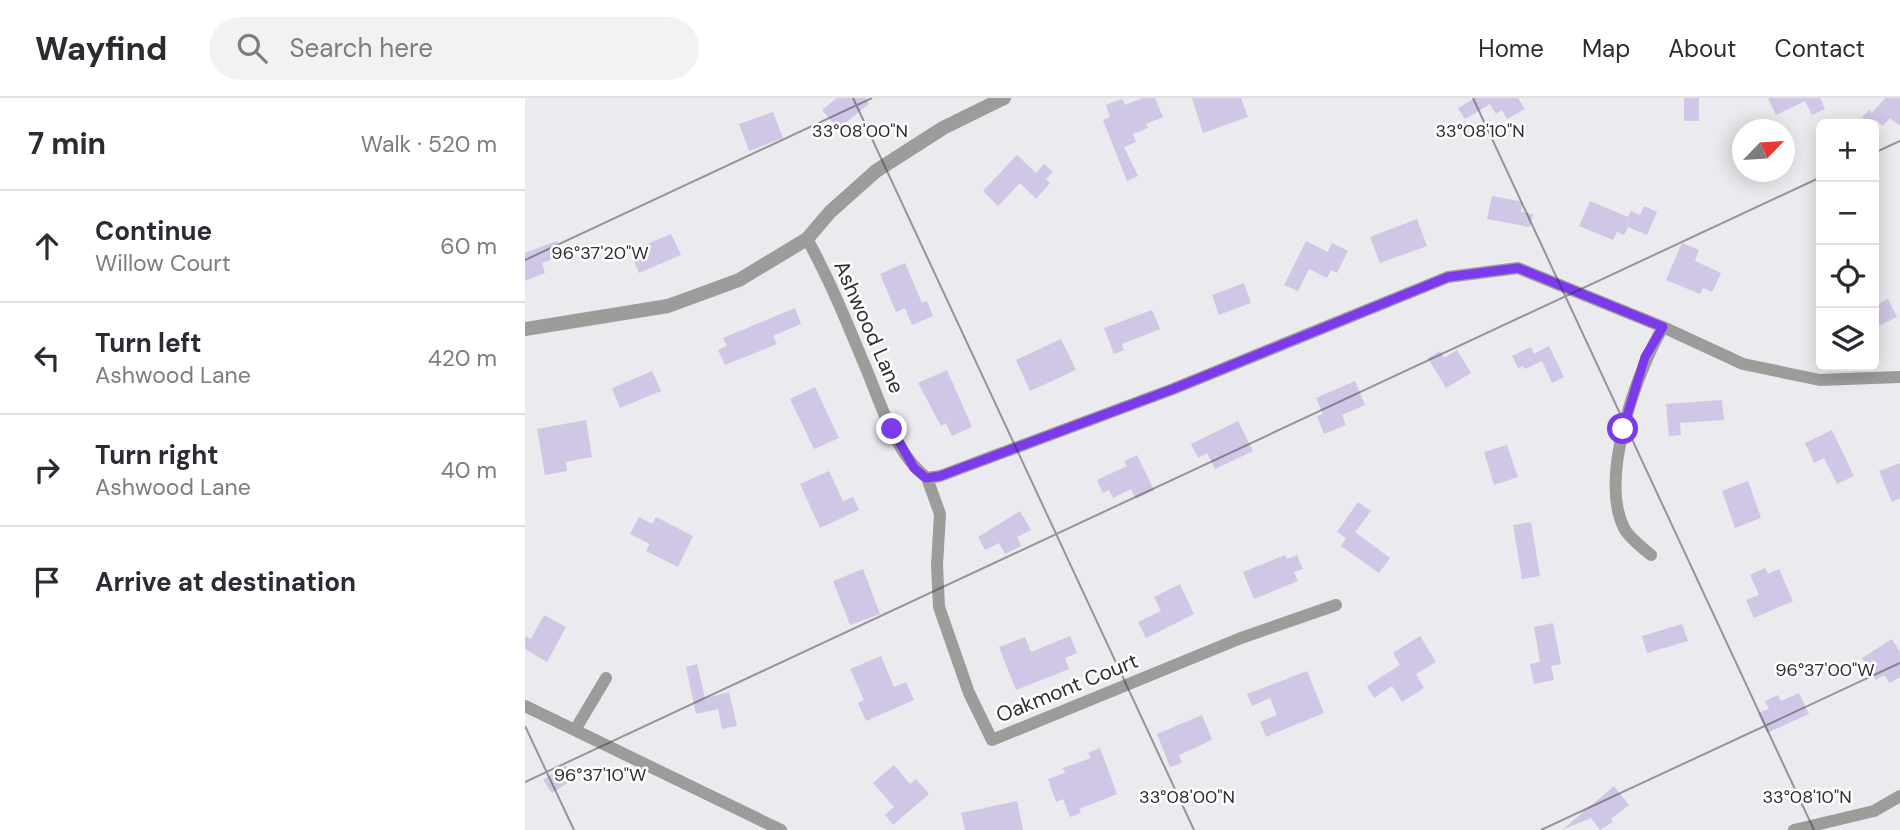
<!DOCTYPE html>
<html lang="en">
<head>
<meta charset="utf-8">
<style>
  body { margin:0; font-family:"DM Sans",sans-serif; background:#f2f2f3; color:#2b2b33 }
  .controls { position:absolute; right:21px; top:21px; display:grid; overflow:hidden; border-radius:10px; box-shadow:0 4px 18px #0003 }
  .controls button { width:63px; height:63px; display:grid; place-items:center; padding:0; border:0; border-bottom:2px solid #e1e1e2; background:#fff; color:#2b2b33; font:35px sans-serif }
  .compass { position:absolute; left:1207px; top:21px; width:63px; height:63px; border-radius:50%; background:#fff; box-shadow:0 4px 18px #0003; rotate:65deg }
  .stop { position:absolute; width:21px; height:21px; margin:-16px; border:5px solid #7c3aed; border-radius:50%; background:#fff }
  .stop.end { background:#7c3aed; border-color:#fff; box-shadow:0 2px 7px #0008 }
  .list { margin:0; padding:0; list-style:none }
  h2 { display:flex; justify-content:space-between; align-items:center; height:91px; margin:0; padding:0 28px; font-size:30px }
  h2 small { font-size:23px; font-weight:400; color:#7c7c81 }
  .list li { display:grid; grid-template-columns:46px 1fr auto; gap:21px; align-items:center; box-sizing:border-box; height:112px; padding:0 28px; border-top:2px solid #e1e1e2 }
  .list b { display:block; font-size:26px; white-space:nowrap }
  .list p { margin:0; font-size:23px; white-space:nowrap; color:#7c7c81 }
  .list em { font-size:23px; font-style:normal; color:#7c7c81 }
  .icon { flex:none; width:38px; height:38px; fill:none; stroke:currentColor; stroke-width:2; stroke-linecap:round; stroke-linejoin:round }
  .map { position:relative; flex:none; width:1375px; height:732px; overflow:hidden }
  header { display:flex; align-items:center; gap:42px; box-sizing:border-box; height:98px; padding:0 35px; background:#fff; border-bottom:2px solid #e1e1e2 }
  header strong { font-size:33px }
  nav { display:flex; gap:38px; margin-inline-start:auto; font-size:24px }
  .search { width:490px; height:63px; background:#f2f2f3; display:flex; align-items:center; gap:18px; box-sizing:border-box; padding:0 24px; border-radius:38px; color:#7c7c81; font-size:26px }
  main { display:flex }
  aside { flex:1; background:#fff }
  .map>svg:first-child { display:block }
  .building { fill:#d0c6e5 }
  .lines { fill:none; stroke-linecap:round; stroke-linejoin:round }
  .minor { stroke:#9d9c9a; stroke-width:12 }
  .tertiary { stroke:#9d9c9a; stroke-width:14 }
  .route { stroke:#7c3aed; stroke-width:9 }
  .ticks { fill:none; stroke:#2e2d2f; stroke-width:2; stroke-opacity:0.45 }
  .labels { text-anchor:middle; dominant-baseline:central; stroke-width:5; stroke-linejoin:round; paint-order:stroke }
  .street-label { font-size:21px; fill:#2e2d2f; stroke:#fff }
  .ticks-label { font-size:18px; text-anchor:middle; fill:#2e2d2f; stroke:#fff; stroke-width:5; stroke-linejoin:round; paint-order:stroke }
</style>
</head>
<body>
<header>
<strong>Wayfind</strong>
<div class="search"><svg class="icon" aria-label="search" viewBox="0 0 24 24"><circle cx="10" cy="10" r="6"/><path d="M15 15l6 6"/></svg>Search here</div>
<nav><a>Home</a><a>Map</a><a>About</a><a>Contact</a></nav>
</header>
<main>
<aside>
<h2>7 min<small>Walk · 520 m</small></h2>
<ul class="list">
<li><svg class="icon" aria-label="ahead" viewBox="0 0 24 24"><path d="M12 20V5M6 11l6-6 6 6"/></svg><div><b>Continue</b><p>Willow Court</p></div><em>60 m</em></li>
<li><svg class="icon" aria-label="left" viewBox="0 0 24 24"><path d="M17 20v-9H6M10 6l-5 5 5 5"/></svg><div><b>Turn left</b><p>Ashwood Lane</p></div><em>420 m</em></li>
<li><svg class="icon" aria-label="right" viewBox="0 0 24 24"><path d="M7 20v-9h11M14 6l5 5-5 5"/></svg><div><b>Turn right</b><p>Ashwood Lane</p></div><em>40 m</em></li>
<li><svg class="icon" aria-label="arrive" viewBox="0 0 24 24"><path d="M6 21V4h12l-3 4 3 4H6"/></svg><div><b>Arrive at destination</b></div></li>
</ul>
</aside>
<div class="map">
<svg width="1375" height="732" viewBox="0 0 1375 732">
  <rect width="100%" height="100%" fill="#ebeaee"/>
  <!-- building -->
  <path class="building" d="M312,0H340L344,6L313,31L297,12Z
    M618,0H630L638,19L621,26L623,30L608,36L611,44L599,49L613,78L602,83L578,22L585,19L581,7L597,1L600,7Z
    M667,0H716L723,19L678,35Z
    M950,0H993L1000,11L982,21L977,12L971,16L965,6L940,21L933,10Z
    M1159,0H1174V23H1159Z
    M1243,0H1295L1300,11L1287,17L1280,3L1251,17Z
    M1360,0H1375V28L1365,20L1358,28L1351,22L1345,26L1337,19L1344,12L1347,15Z
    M248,14L258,40L224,53L214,26Z
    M492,57L511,75L519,66L528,74L521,81L525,85L511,101L495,85L473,108L458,93Z
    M967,98L998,104L996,114L1008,116L1005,129L962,121Z
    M1065,103L1103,119L1106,113L1115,117L1119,108L1132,114L1122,137L1103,129L1099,137L1092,134L1088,142L1054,128Z
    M892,121L902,148L855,165L845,139Z
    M146,136L156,157L114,175L105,153Z
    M32,143L37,157L17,165L20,175L0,183V155Z
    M781,143L803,154L807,145L823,153L812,175L806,172L802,180L784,171L773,193L759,187Z
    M1157,145L1174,152L1170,163L1196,175L1187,194L1178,190L1175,196L1141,182Z
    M380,165L397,205L402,203L408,218L387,227L380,210L371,214L355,176Z
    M719,185L726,205L694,217L687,197Z
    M1363,201L1372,219L1349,230V208Z
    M270,210L276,226L248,238L252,246L200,267L193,252L202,248L198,240Z
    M627,212L635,231L597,246L599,252L589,256L579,230Z
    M536,241L551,272L505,293L491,262Z
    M1024,248L1039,279L1027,285L1017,263L1000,271L998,268L993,270L987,258L1006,249L1009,256Z
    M932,252L946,275L921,290L903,260L915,253L919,260Z
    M422,272L447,329L427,338L421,325L416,328L393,285Z
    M127,273L136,293L95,310L87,290Z
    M830,283L840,307L817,317L821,327L799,336L792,318L798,316L791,300Z
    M290,289L314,340L289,351L265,301Z
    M1197,302L1199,322L1155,325L1156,337L1144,338L1141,306Z
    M61,322L67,359L41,364L42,373L20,377L12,331Z
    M713,323L728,353L690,371L682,355L673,360L666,346Z
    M1307,332L1329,378L1312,386L1299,360L1289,365L1280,345Z
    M982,347L993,379L969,387L959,354Z
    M612,357L629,392L611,401L606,391L588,400L584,392L578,395L572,382L602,368L599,363Z
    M1375,365V400L1367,404L1354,373Z
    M304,373L318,403L328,399L334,412L295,430L275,386Z
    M1223,383L1236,420L1210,430L1197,393Z
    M833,404L846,413L830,434L865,460L854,475L816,448L821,440L812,434Z
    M495,413L506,432L492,439L496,448L480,456L474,445L460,452L453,439Z
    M114,419L127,426L131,419L168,438L153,469L121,453L125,446L105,436Z
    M1006,424L1015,478L997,481L988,427Z
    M760,457L762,461L772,457L778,471L769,474L773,483L729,501L718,474Z
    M1240,470L1243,476L1254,471L1268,503L1229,520L1221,502L1234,497L1225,477Z
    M338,471L355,516L325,527L308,483Z
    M655,486L669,516L621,540L613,524L636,513L629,499Z
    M19,517L41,529L22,564L0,551V538L6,541Z
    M1028,525L1036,566L1026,568L1029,582L1009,586L1005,566L1015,564L1009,529Z
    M1157,526L1163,543L1122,555L1117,538Z
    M545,538L552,555L540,560L544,571L491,592L474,549L500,539L506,554Z
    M895,538L911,564L891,576L899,590L877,604L867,588L849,600L842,588L875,567L868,555Z
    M1367,541L1375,554V579L1365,585L1359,577L1351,582L1337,560Z
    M356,558L369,589L381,584L389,602L341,623L333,605L339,602L325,571Z
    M172,566L180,600L204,594L212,628L197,631L193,611L171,616L161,569Z
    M782,573L799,615L741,639L735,624L752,617L745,600L727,608L722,596Z
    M1274,595L1284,616L1242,635L1233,615L1244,611L1240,603L1253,597L1256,603Z
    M677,617L687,642L654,657L657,665L645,669L632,636Z
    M575,650L592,696L554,711L556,715L545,719L538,701L531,704L523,681L540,675L538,670L566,660L563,655Z
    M41,667L50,680L27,695L18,682Z
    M369,667L385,686L391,681L404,696L368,727L360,717L369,709L348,685Z
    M1089,688L1104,707L1086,721L1088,724L1075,732L1066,720L1037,732Z
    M492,703L498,732H440L436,715Z"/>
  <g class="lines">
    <!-- minor -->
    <path class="minor" d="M282,141C305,182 322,225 340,268C356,305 369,355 402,380L415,378L648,291L923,179L993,170L1138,229L1218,266L1295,282L1375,279
      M402,380L415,416L412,467L414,509L444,595L467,642L716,540L811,507
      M1126,457C1118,450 1104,440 1099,430C1074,380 1111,275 1138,229
      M0,608L256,732
      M50,632L81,580
      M1269,732L1349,713L1375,698"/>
    <!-- tertiary -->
    <path class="tertiary" d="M0,231L143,208L214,182L282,141L305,114L351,73L418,30L479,0"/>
  </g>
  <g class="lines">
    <!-- route -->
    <path class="route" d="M367,331L389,370L401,380L415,378L648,291L923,179L993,170L1138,229L1120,259L1098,331"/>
  </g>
  <!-- ticks -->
  <path class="ticks" d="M328,0L669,732M948,0L1289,732M1349,55L1375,43M0,162L347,0M0,628L49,732M0,684L1296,79M1016,732L1375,565"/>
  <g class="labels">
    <!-- street labels -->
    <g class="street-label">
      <text transform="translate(344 229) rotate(66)">Ashwood Lane</text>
      <text transform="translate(542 590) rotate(-22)">Oakmont Court</text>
    </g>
  </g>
  <g class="ticks-label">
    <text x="335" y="39">33°08'00"N</text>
    <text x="955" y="39">33°08'10"N</text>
    <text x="75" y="161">96°37'20"W</text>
    <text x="1300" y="578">96°37'00"W</text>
    <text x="75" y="683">96°37'10"W</text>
    <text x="662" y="705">33°08'00"N</text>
    <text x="1282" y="705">33°08'10"N</text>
  </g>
</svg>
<div class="controls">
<button>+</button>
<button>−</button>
<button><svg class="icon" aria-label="locate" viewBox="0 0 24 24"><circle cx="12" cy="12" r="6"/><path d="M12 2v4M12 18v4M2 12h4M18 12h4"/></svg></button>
<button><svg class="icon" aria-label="layers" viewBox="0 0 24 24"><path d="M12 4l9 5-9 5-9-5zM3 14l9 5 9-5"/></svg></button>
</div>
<svg class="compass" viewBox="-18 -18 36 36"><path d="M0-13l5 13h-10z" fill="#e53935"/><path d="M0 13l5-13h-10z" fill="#7c7c81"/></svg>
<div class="stop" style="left:1098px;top:331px"></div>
<div class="stop end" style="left:367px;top:331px"></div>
</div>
</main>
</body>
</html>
